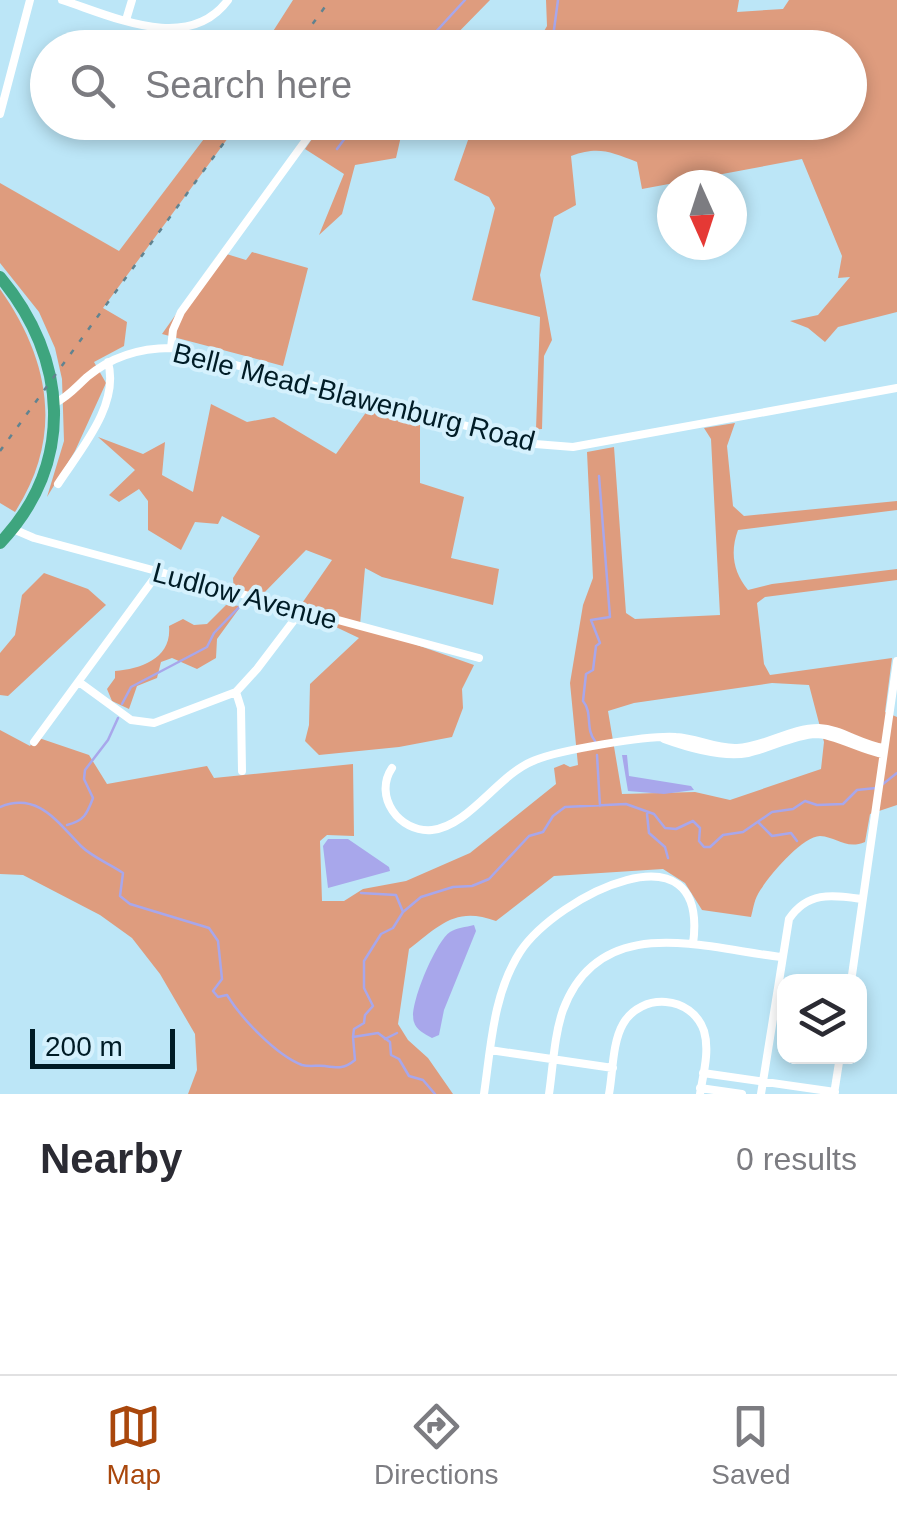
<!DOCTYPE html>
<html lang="en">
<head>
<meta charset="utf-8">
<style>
  body { margin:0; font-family:Arial,sans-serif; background:#f2f2f3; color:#2b2b33 }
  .controls { position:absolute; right:30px; bottom:30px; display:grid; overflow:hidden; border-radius:20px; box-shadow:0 5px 15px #0003 }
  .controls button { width:90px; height:90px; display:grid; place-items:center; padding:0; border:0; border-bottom:2px solid #e1e1e2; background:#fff; color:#2b2b33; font:50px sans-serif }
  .compass { position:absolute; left:657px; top:170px; width:90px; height:90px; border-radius:50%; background:#fff; box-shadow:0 5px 15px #0003; rotate:177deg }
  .scale { position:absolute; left:30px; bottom:25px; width:145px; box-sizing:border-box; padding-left:10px; border:5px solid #001c26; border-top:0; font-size:28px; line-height:35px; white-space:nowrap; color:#001c26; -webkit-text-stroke:8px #d5f1fd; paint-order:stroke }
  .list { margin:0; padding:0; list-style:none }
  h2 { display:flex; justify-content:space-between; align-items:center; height:130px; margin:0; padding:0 40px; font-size:42px }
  h2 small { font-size:32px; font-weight:400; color:#7c7c81 }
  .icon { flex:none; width:55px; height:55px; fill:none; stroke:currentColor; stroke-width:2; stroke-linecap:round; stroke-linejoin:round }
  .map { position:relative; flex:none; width:897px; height:1094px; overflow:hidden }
  .search { position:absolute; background:#fff; box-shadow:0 5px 15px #0003; left:30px; right:30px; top:30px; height:110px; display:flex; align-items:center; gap:25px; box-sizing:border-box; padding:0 35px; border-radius:55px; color:#7c7c81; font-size:38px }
  .sheet { height:280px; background:#fff }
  nav { display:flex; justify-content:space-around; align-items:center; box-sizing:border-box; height:140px; border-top:2px solid #e1e1e2; background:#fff; font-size:28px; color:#7c7c81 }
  nav a { display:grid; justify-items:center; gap:5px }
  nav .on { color:#a9470c }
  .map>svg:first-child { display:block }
  .green { fill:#de9c7e; fill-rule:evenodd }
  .water { fill:#a8a7eb }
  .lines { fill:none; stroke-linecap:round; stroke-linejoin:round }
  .stream { stroke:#a8a7eb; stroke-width:2.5 }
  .minor { stroke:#fff; stroke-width:8 }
  .highway { stroke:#3ea57e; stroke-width:12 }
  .rail { stroke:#608390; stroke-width:2.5; stroke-dasharray:5 10; stroke-linecap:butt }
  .labels { text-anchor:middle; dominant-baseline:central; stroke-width:8; stroke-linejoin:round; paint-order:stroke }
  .street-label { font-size:28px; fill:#001c26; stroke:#d5f1fd }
</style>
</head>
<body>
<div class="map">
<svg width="897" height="1094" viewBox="0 0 897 1094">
  <rect width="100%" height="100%" fill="#bce6f7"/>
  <!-- green -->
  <path class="green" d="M293,0H490L444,47H263Z
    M546,0H739L737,12L783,9L789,0H897V312L838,327L825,342L808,328L790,321L818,315L850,277L838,278L842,256L802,159L642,189L637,162C610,152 599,146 571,156L576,205L554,217L540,275L552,340L544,356L542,429L528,430L536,429L540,317L472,300L495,208L489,197L454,180L474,123L850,122V48L535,47L547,26Z
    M324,122L404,123L396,158L355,165L342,214L319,235L344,174L305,149Z
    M216,123H239L103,308L127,322L124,346L94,362L106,383L75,451L47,497L64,441L62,379L55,348L39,312L0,263V183L119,251Z
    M220,252L246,260L252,252L308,268L283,366L162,334Z
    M0,289C50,360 64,436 15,512L0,503Z
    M211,404L247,422L274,417L336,454L367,411L420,425V483L464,497L451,558L499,569L493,605L382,577L365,568L360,625L474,665L462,689L463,708L452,737L399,747L319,755L305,741L309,725L310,684L359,638L298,609L332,560L306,550L259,598L234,592L233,578L260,536L222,516L218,524L195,522L181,550L148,530V501L139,489L119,502L109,495L135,470L98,437L143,454L165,442L162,475L193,492Z
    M735,423L727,446L733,506L744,516L897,501V510L738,530C730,552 733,572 748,590L772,584L897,569V580L765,597L757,603L764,664L770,675L892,658L885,712L897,717V805L870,814L865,842C846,850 837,837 820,836C802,836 766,879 758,894C754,901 753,910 751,917L702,910L685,883L663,869L554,876L496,921C456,906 440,925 409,949L398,1024L408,1040L428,1058L453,1094H188L197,1070L195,1034L160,974L132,938L100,915L23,875L0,874V730L30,746L36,737L89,755L107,784L207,766L214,778L353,764L354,836L327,835L320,841L322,901H344L363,889L406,881L470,853L556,784L554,768L564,764L570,767L578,765L570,683L583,605L593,578L587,452L614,447L626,613L635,619L720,615L711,439L704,428ZM772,683L809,685L824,742L821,769L730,800L695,792L622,794L608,711L634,703Z
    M44,573L88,589L106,605L8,696L0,695V653L15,635L22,595Z
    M226,605L241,606L217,639L216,658L197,669L172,658L161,662L157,678L137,686L129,709L112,701L107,689L115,678V671C142,669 172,658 169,626L183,619L194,625L207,624Z"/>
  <!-- water -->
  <path class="water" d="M622,755H627L629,776L691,786L694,790L664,794L628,791Z
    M328,839H348L389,867L390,871L328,888L323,846Z
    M474,925L476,931L444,1010L439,1035L432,1038C425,1034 416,1030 414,1022C408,1007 436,941 450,932C456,928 466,927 474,925Z"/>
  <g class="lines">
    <!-- stream -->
    <path class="stream" d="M553,37L558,0
      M421,48L465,0
      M337,149L357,122
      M122,704L131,687L207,647L214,633L244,602
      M595,741C585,729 593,713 583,701L586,674L593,670L596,646L600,643L591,620L610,617L599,476
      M597,755L600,806
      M883,784L897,773
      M0,807C38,791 58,823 81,846C92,857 110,864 123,873L120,896L130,904L209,928L218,941L222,979L213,991L218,997L227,995C241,1018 276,1055 302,1065C309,1067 318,1065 325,1066C339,1068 344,1069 355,1060L353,1037L378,1033L390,1042L391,1055L399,1059L409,1076L423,1080L435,1094
      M647,814L649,833L665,847L668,858
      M758,822L772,836L791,833L797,841
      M67,825C84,821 87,814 93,798L84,779L85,770L108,740L118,718
      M361,893L396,895L403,912
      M353,1037L354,1029L364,1023L365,1015L373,1006L364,988V961L381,934L393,928L403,912L421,897L453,887L472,886L489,879L529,836L543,832L553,816L565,807L626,804L654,814L665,828L676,829L693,821L700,828L699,841L704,847H710L723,835L743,832L772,812L793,809L805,801L817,805L843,804L857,790L876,788
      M385,1039L397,1033"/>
    <!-- minor -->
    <path class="minor" d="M62,0C112,16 188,54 228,0
      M126,20L132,0
      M0,114L30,0
      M171,348L173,330L181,312L319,122
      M55,403C68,397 76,387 87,377C112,356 139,348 171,348L535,444L573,447L897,388
      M58,484C80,450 120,405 108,362
      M13,529L34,538L479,658
      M79,682L131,720L154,723L236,692L257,669L301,611
      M236,692L241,708L242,771
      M664,739C689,748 722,758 748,753C771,748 793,735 816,734C834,734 861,750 883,754
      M34,742L158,573
      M392,768C373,796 399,833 432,830C469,826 498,775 533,761C558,750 649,735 676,737C697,738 715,749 737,748C765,747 790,728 819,728C841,729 861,745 884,748
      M851,982L897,661
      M490,1050L613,1068
      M703,1073L835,1092
      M700,1088L742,1094
      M484,1094C491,1046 493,994 520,952C557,896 710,819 693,944
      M549,1094C553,1067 554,1036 563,1010C600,911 703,948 781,957
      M609,1094C613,1073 612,1043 623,1024C641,992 692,995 704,1031C710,1051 703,1075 700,1094
      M761,1094L789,919C808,891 832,895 862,899
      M834,1094L840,1056"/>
    <!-- highway -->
    <path class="highway" d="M0,277C68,358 76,463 0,543"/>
    <!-- rail -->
    <path class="rail" d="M295,48L330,0
      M0,451L239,122"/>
  </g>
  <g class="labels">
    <!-- street labels -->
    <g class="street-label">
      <text transform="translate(354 397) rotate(14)">Belle Mead-Blawenburg Road</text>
      <text transform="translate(245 596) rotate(15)">Ludlow Avenue</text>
    </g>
  </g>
</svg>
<div class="controls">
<button><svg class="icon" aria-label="layers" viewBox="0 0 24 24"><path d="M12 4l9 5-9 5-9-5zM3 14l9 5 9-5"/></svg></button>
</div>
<svg class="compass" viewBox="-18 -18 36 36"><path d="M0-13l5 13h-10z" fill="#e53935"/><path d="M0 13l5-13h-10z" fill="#7c7c81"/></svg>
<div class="scale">200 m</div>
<div class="search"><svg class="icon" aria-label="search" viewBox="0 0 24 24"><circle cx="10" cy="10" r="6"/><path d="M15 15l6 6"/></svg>Search here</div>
</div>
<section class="sheet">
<h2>Nearby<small>0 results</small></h2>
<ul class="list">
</ul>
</section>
<nav>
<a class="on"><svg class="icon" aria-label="map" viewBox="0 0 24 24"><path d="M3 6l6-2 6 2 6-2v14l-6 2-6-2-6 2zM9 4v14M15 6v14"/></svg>Map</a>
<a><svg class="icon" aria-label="directions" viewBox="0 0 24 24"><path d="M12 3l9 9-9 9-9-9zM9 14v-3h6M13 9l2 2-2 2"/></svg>Directions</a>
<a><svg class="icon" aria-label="saved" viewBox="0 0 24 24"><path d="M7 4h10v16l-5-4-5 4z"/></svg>Saved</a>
</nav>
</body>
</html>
